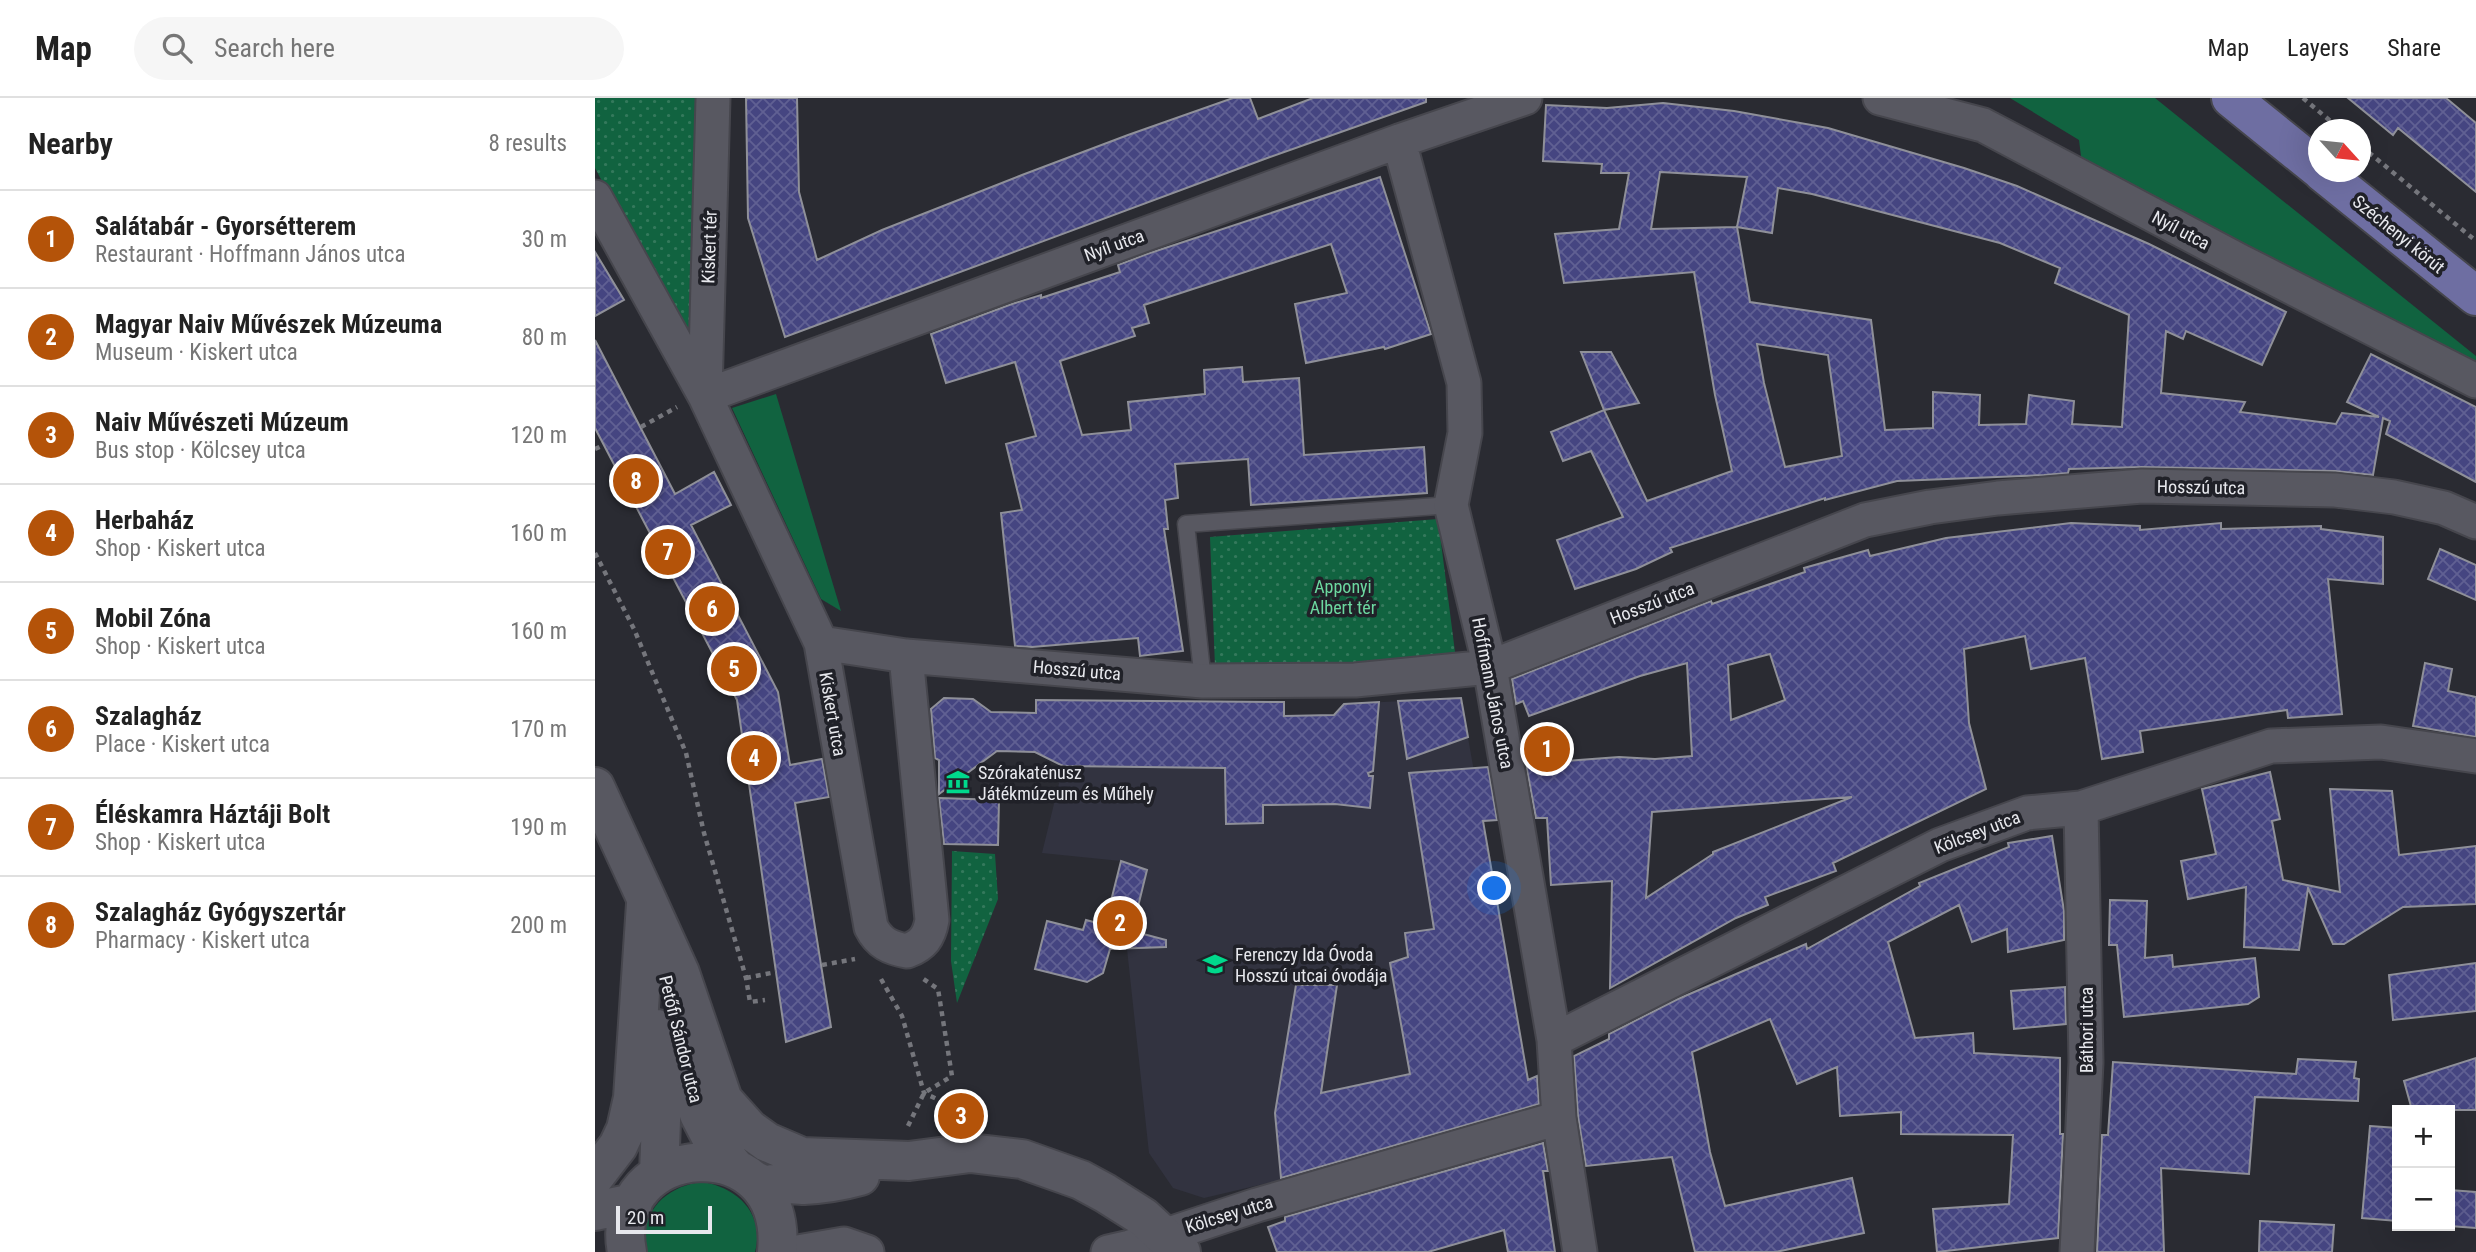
<!DOCTYPE html>
<html lang="en">
<head>
<meta charset="utf-8">
<style>
  body { margin:0; font-family:"Roboto Condensed",sans-serif; background:#f6f6f6; color:#222 }
  .controls { position:absolute; right:21px; bottom:21px; display:grid; overflow:hidden; border-radius:0px; box-shadow:0 7px 28px #0002 }
  .controls button { width:63px; height:63px; display:grid; place-items:center; padding:0; border:0; border-bottom:2px solid #e0e0e0; background:#fff; color:#222; font:35px sans-serif }
  .compass { position:absolute; left:1713px; top:21px; width:63px; height:63px; border-radius:50%; background:#fff; box-shadow:0 7px 28px #0002; rotate:117deg }
  .scale { position:absolute; left:21px; bottom:18px; width:96px; box-sizing:border-box; padding-left:7px; border:4px solid #e7e8ed; border-top:0; font-size:19px; line-height:24px; white-space:nowrap; color:#e7e8ed; -webkit-text-stroke:5px #202128; paint-order:stroke }
  .you { position:absolute; left:900px; top:791px; width:24px; height:24px; margin:-18px; border:5px solid #fff; border-radius:50%; background:#1a73e8; box-shadow:0 0 0 10px #1a73e833 }
  .badge { display:grid; place-items:center; width:46px; height:46px; border-radius:50%; background:#b45309; color:#fff; font-size:23px; font-weight:700 }
  .pin { position:absolute; translate:-50% -50%; border:4px solid #fff; box-shadow:0 2px 7px #0006 }
  .list { margin:0; padding:0; list-style:none }
  h2 { display:flex; justify-content:space-between; align-items:center; height:91px; margin:0; padding:0 28px; font-size:30px }
  h2 small { font-size:23px; font-weight:400; color:#767676 }
  .list li { display:grid; grid-template-columns:46px 1fr auto; gap:21px; align-items:center; box-sizing:border-box; height:98px; padding:0 28px; border-top:2px solid #e0e0e0 }
  .list b { display:block; font-size:26px; white-space:nowrap }
  .list p { margin:0; font-size:23px; white-space:nowrap; color:#767676 }
  .list em { font-size:23px; font-style:normal; color:#767676 }
  .icon { flex:none; width:38px; height:38px; fill:none; stroke:currentColor; stroke-width:2; stroke-linecap:round; stroke-linejoin:round }
  .map { position:relative; flex:none; width:1881px; height:1154px; overflow:hidden }
  header { display:flex; align-items:center; gap:42px; box-sizing:border-box; height:98px; padding:0 35px; background:#fff; border-bottom:2px solid #e0e0e0 }
  header strong { font-size:33px }
  nav { display:flex; gap:38px; margin-inline-start:auto; font-size:24px }
  .search { width:490px; height:63px; background:#f6f6f6; display:flex; align-items:center; gap:18px; box-sizing:border-box; padding:0 24px; border-radius:38px; color:#767676; font-size:26px }
  main { display:flex }
  aside { flex:1; background:#fff }
  .map>svg:first-child { display:block }
  .built { fill:#323340 }
  .green { fill:#116340 }
  .park { fill:url(#park-dots) }
  .building { fill:url(#building-cross-hatch); stroke:#8f9099; stroke-width:2; fill-rule:evenodd }
  .lines { fill:none; stroke-linecap:round; stroke-linejoin:round }
  .lane-casing { stroke:#46464d; stroke-width:19 }
  .street-casing { stroke:#46464d; stroke-width:37 }
  .secondary-casing { stroke:#46464d; stroke-width:42 }
  .primary-casing { stroke:#46464d; stroke-width:42 }
  .path { stroke:#75767c; stroke-width:4.5; stroke-dasharray:5 5; stroke-linecap:butt }
  .lane { stroke:#585861; stroke-width:16 }
  .street { stroke:#585861; stroke-width:33 }
  .secondary { stroke:#585861; stroke-width:38 }
  .primary { stroke:#6e6ea2; stroke-width:38 }
  .labels { text-anchor:middle; dominant-baseline:central; stroke-width:7; stroke-linejoin:round; paint-order:stroke }
  .street-label { font-size:18px; fill:#e7e8ed; stroke:#202128 }
  .park-label { font-size:18px; fill:#6cd8a0; stroke:#202128 }
  .poi-label { font-size:18px; fill:#e7e8ed; stroke:#202128; text-anchor:start }
</style>
</head>
<body>
<header>
<strong>Map</strong>
<div class="search"><svg class="icon" aria-label="search" viewBox="0 0 24 24"><circle cx="10" cy="10" r="6"/><path d="M15 15l6 6"/></svg>Search here</div>
<nav><a>Map</a><a>Layers</a><a>Share</a></nav>
</header>
<main>
<aside>
<h2>Nearby<small>8 results</small></h2>
<ul class="list">
<li><span class="badge">1</span><div><b>Salátabár - Gyorsétterem</b><p>Restaurant · Hoffmann János utca</p></div><em>30 m</em></li>
<li><span class="badge">2</span><div><b>Magyar Naiv Művészek Múzeuma</b><p>Museum · Kiskert utca</p></div><em>80 m</em></li>
<li><span class="badge">3</span><div><b>Naiv Művészeti Múzeum</b><p>Bus stop · Kölcsey utca</p></div><em>120 m</em></li>
<li><span class="badge">4</span><div><b>Herbaház</b><p>Shop · Kiskert utca</p></div><em>160 m</em></li>
<li><span class="badge">5</span><div><b>Mobil Zóna</b><p>Shop · Kiskert utca</p></div><em>160 m</em></li>
<li><span class="badge">6</span><div><b>Szalagház</b><p>Place · Kiskert utca</p></div><em>170 m</em></li>
<li><span class="badge">7</span><div><b>Éléskamra Háztáji Bolt</b><p>Shop · Kiskert utca</p></div><em>190 m</em></li>
<li><span class="badge">8</span><div><b>Szalagház Gyógyszertár</b><p>Pharmacy · Kiskert utca</p></div><em>200 m</em></li>
</ul>
</aside>
<div class="map">
<svg width="1881" height="1154" viewBox="0 0 1881 1154">
  <defs>
    <pattern id="park-dots" width="8" height="8" patternUnits="userSpaceOnUse" patternTransform="scale(1.75)"><rect width="8" height="8" fill="#116340"/><path d="M2 2h.1M6 6h.1" fill="none" stroke="#34795c" stroke-width="1.8" stroke-linecap="round"/></pattern>
    <pattern id="building-cross-hatch" width="8" height="8" patternUnits="userSpaceOnUse" patternTransform="scale(1.75)"><rect width="8" height="8" fill="#454581"/><path d="M0 0l8 8M0 8l8-8" fill="none" stroke="#606093"/></pattern>
  </defs>
  <rect width="100%" height="100%" fill="#2a2b32"/>
  <!-- built -->
  <path class="built" d="M866,600L938,1007L686,1082L609,1100L578,1090L554,1055L532,851L552,772L526,763L447,755L468,669L440,654L441,602L689,604V618L739,617L749,606Z"/>
  <!-- green -->
  <path class="green" d="M1415,0H1560L1881,258V267L1488,74L1484,42Z
    M181,296L246,513L226,501L137,310Z
    M108,1084C143,1090 170,1116 160,1154H52C42,1115 72,1087 108,1084Z"/>
  <!-- park -->
  <path class="park" d="M0,0H105L96,250L0,70Z
    M843,421L860,554L751,568L620,569L615,439Z
    M357,753L400,756L403,801L362,905L356,863Z"/>
  <!-- building -->
  <path class="building" d="M151,0H202L204,94L222,162L287,132L427,77L533,37L638,0H655L663,21L718,0H831V4L675,59L190,239L153,120Z
    M1753,0H1851L1881,25V94L1803,30L1798,37Z
    M1068,5L1139,13L1233,30L1369,70L1422,88L1554,146L1691,214L1667,267L1591,233L1588,241L1571,233L1566,295L1650,304L1645,314L1741,326L1747,315L1784,319L1752,304L1776,256L1881,309V384L1791,336L1795,323L1788,320L1778,377L1740,373L1547,369L1474,371L1473,375L1449,377L1302,383L1230,402V400L1075,450L1077,454L1041,471L980,491L962,442L1028,419L996,353L968,363L956,334L1009,312L1052,403L1137,373L1120,297L1099,174L969,185L960,136L1024,131L1034,75H1006L1007,66L948,63L951,7L1012,10ZM1065,74L1152,79L1142,129L1056,131ZM1183,90L1217,96L1405,145L1465,170L1460,185L1534,217L1527,329L1477,326L1479,303L1434,297L1431,326L1384,327L1385,297L1338,294V330L1290,332L1276,222L1155,204L1142,129L1177,135ZM1162,246L1233,257L1247,358L1190,369L1169,285Z
    M785,79L836,236L790,251L789,249L711,265L700,206L752,195L736,146L549,207L554,225L537,230L540,238L465,263L487,337L536,332L533,304L610,296L609,272L647,269L648,284L704,280L709,357L829,349L832,395L656,407L653,361L580,366L583,400L570,402L573,431H569L588,553L545,558L543,540L437,549L420,548L406,415L427,412L411,346L441,338L420,264L351,285L336,236L417,206L446,197V200L525,174L523,167L552,156Z
    M0,154L29,202L0,218Z
    M0,242L80,396L119,374L136,407L96,427L183,594L195,667L227,661L234,699L200,705L236,929L191,944L142,602L0,330Z
    M986,254H1016L1044,305L1009,312Z
    M1476,425L1545,428V432L1626,425V431L1726,428V431L1788,439V486L1733,481L1747,616L1693,620L1692,612L1545,633L1548,654L1507,661L1490,560L1436,571L1430,538L1369,551L1374,625L1391,691L1238,765L1241,773L1170,799L1173,807L1141,820L1015,890L1017,783L956,787L952,720H941L931,666L1024,659L1060,661L1097,658L1092,565L1045,578L934,618L928,603L921,606L917,581L1116,503L1117,506L1210,474L1209,470L1273,452L1275,458L1351,440ZM1175,556L1190,602L1136,622L1133,567ZM1257,699L1118,754V756L1051,800L1057,714Z
    M1845,451L1881,467V502L1833,481Z
    M1830,565L1857,571L1853,593L1881,599V639L1818,628Z
    M349,600L378,601L396,614L441,615V602L689,604V618L739,617L749,606L784,604L778,673L773,675L774,678H778L775,710L740,706L668,707V725L631,726L630,670L468,668L440,654L402,653L344,696V662L340,660L336,611Z
    M866,600L873,639L812,661L803,603Z
    M893,669L902,722L888,723L933,982L942,978L944,1006L686,1080L680,1015L701,887H742L726,995L815,976L795,865L813,859L810,835L839,831L814,675Z
    M1675,674L1685,721L1677,723L1688,782L1745,794L1735,691L1797,693L1804,757L1881,748V806L1808,809L1749,846H1738L1713,790L1704,852L1649,849L1651,789L1593,801L1586,763L1621,756L1607,691Z
    M344,700L404,702L403,747L349,746Z
    M1457,738L1469,813V842L1413,854L1412,831L1377,844L1364,807L1293,844L1320,940L1378,935L1379,955L1465,960V1036H1468L1463,1140L1342,1154L1338,1111L1414,1106L1418,1037L1306,1036V1014L1245,1018L1242,969L1202,986L1175,921L1097,954L1115,1054L1130,1108L1257,1080L1269,1135L1181,1154H1100L1077,1059L991,1068L983,1018L979,958L1014,941V936L1083,901L1211,846L1212,851L1325,788L1324,785L1414,749L1413,745Z
    M526,763L552,772L537,833L571,842V849L515,851L508,875L492,884L440,871L452,823L488,832L491,822L510,827Z
    M1515,802L1552,803L1550,860L1577,857L1578,869L1660,860L1664,899L1653,906L1529,919L1522,847H1514Z
    M1881,865V913L1798,922L1794,877Z
    M1470,889L1471,926L1419,931L1416,893Z
    M1881,960V1012H1817L1809,983Z
    M1703,961L1761,964L1759,980L1764,981L1763,1003L1660,999L1654,1076L1566,1070L1569,1154H1502L1507,1037H1513L1518,964L1701,976Z
    M1775,1028L1802,1030V1123L1767,1120Z
    M948,1045L953,1073H948L960,1154H913L909,1132L833,1154H682L673,1129L690,1123V1119Z
    M1855,1092L1881,1094V1130L1855,1128Z
    M1665,1123L1739,1127L1737,1154H1664Z"/>
  <g class="lines">
    <!-- lane casing -->
    <g class="lane-casing">
      <path id="lane" d="M608,583L591,426L856,407"/>
    </g>
    <!-- street casing -->
    <g class="street-casing">
      <path id="street" d="M1285,0L1388,27L1645,163L1881,283
        M804,43L869,285L870,335L856,407L895,569L959,942L964,1020L985,1154
        M0,99L110,298L226,545L276,829C284,845 295,850 312,853C328,847 334,839 337,822L311,558
        M110,295L118,0
        M110,298L804,43L930,0
        M226,545L311,558L608,583L760,582L895,569L1270,422L1335,409L1403,400L1547,388L1740,392L1799,399L1849,410L1881,424
        M959,942L1345,747L1432,715L1486,710L1676,648L1786,644L1881,658
        M203,1154L249,1146L272,1154
        M513,1154L535,1149L662,1107L964,1020
        M1482,1154L1491,964L1486,710"/>
    </g>
    <!-- secondary casing -->
    <g class="secondary-casing">
      <path id="secondary" d="M0,689L51,800L57,824
        M51,800L85,875L128,1002L154,1031L172,1044L207,1059L314,1063L375,1055L427,1061L486,1082L510,1095L548,1119L586,1154
        M62,931L67,997L64,1075
        M91,961L104,1016L119,1045L141,1071
        M0,1078L23,1048L31,1031L38,1000L51,806
        M158,1082L170,1088C182,1083 197,1087 209,1087C228,1086 247,1083 265,1078
        M0,1113L38,1105
        M32,1154C10,1043 194,1026 182,1154"/>
    </g>
    <!-- primary casing -->
    <g class="primary-casing">
      <path id="primary" d="M1636,0L1724,71
        M1727,74L1881,198"/>
    </g>
    <!-- path -->
    <path class="path" d="M1708,0L1746,32
      M1766,48L1881,143
      M46,329L82,309
      M0,351L9,347
      M0,455L39,531L91,655L109,735L151,880L155,904L170,902
      M227,867L260,861
      M151,880L181,874
      M286,881L307,918L329,995L378,1018
      M313,1028L329,995L357,978L343,891L327,880"/>
    <!-- lane -->
    <use href="#lane" class="lane"/>
    <!-- street -->
    <use href="#street" class="street"/>
    <!-- secondary -->
    <use href="#secondary" class="secondary"/>
    <!-- primary -->
    <use href="#primary" class="primary"/>
  </g>
  <!-- icons -->
  <defs>
    <g id="museum-bare" transform="scale(1.89)"><path d="M0-6L6-3V-2H-6V-3ZM-5-1h2V3h-2ZM-1-1h2V3h-2ZM3-1h2V3H3ZM-6 4H6V6H-6Z" fill="#00d98c" stroke="#202128" stroke-width="2.5" paint-order="stroke"/></g>
    <g id="school-bare" transform="scale(1.89)"><path d="M0-5L7-2L0 1L-7-2ZM-4 1L0 2.5L4 1V4Q0 6-4 4Z" fill="#00d98c" stroke="#202128" stroke-width="2.5" paint-order="stroke"/></g>
  </defs>
  <g fill-rule="evenodd">
    <use href="#museum-bare" x="363" y="684"/>
    <use href="#school-bare" x="620" y="866"/>
  </g>
  <g class="labels">
    <!-- street labels -->
    <g class="street-label">
      <text transform="translate(1586 132) rotate(28)">Nyíl utca</text>
      <text transform="translate(1804 136) rotate(39)">Széchenyi körút</text>
      <text transform="translate(519 147) rotate(-20)">Nyíl utca</text>
      <text transform="translate(114 149) rotate(-88)">Kiskert tér</text>
      <text transform="translate(1606 389) rotate(1)">Hosszú utca</text>
      <text transform="translate(1057 505) rotate(-21)">Hosszú utca</text>
      <text transform="translate(482 572) rotate(5)">Hosszú utca</text>
      <text transform="translate(898 595) rotate(79)">Hoffmann János utca</text>
      <text transform="translate(238 616) rotate(80)">Kiskert utca</text>
      <text transform="translate(1382 734) rotate(-21)">Kölcsey utca</text>
      <text transform="translate(1491 932) rotate(-90)">Báthori utca</text>
      <text transform="translate(86 941) rotate(76)">Petőfi Sándor utca</text>
      <text transform="translate(634 1116) rotate(-17)">Kölcsey utca</text>
    </g>
    <!-- park labels -->
    <g class="park-label">
      <text x="748" y="488">Apponyi<tspan x="748" dy="21">Albert tér</tspan></text>
    </g>
    <!-- poi labels -->
    <g class="poi-label">
      <text x="383" y="674">Szórakaténusz<tspan x="383" dy="21">Játékmúzeum és Műhely</tspan></text>
      <text x="640" y="856">Ferenczy Ida Óvoda<tspan x="640" dy="21">Hosszú utcai óvodája</tspan></text>
    </g>
  </g>
</svg>
<div class="controls">
<button>+</button>
<button>−</button>
</div>
<svg class="compass" viewBox="-18 -18 36 36"><path d="M0-13l5 13h-10z" fill="#e53935"/><path d="M0 13l5-13h-10z" fill="#767676"/></svg>
<div class="scale">20 m</div>
<div class="you"></div>
<div class="pin badge" style="left:952px;top:651px">1</div>
<div class="pin badge" style="left:525px;top:825px">2</div>
<div class="pin badge" style="left:366px;top:1018px">3</div>
<div class="pin badge" style="left:159px;top:660px">4</div>
<div class="pin badge" style="left:139px;top:571px">5</div>
<div class="pin badge" style="left:117px;top:511px">6</div>
<div class="pin badge" style="left:73px;top:454px">7</div>
<div class="pin badge" style="left:41px;top:383px">8</div>
</div>
</main>
</body>
</html>
